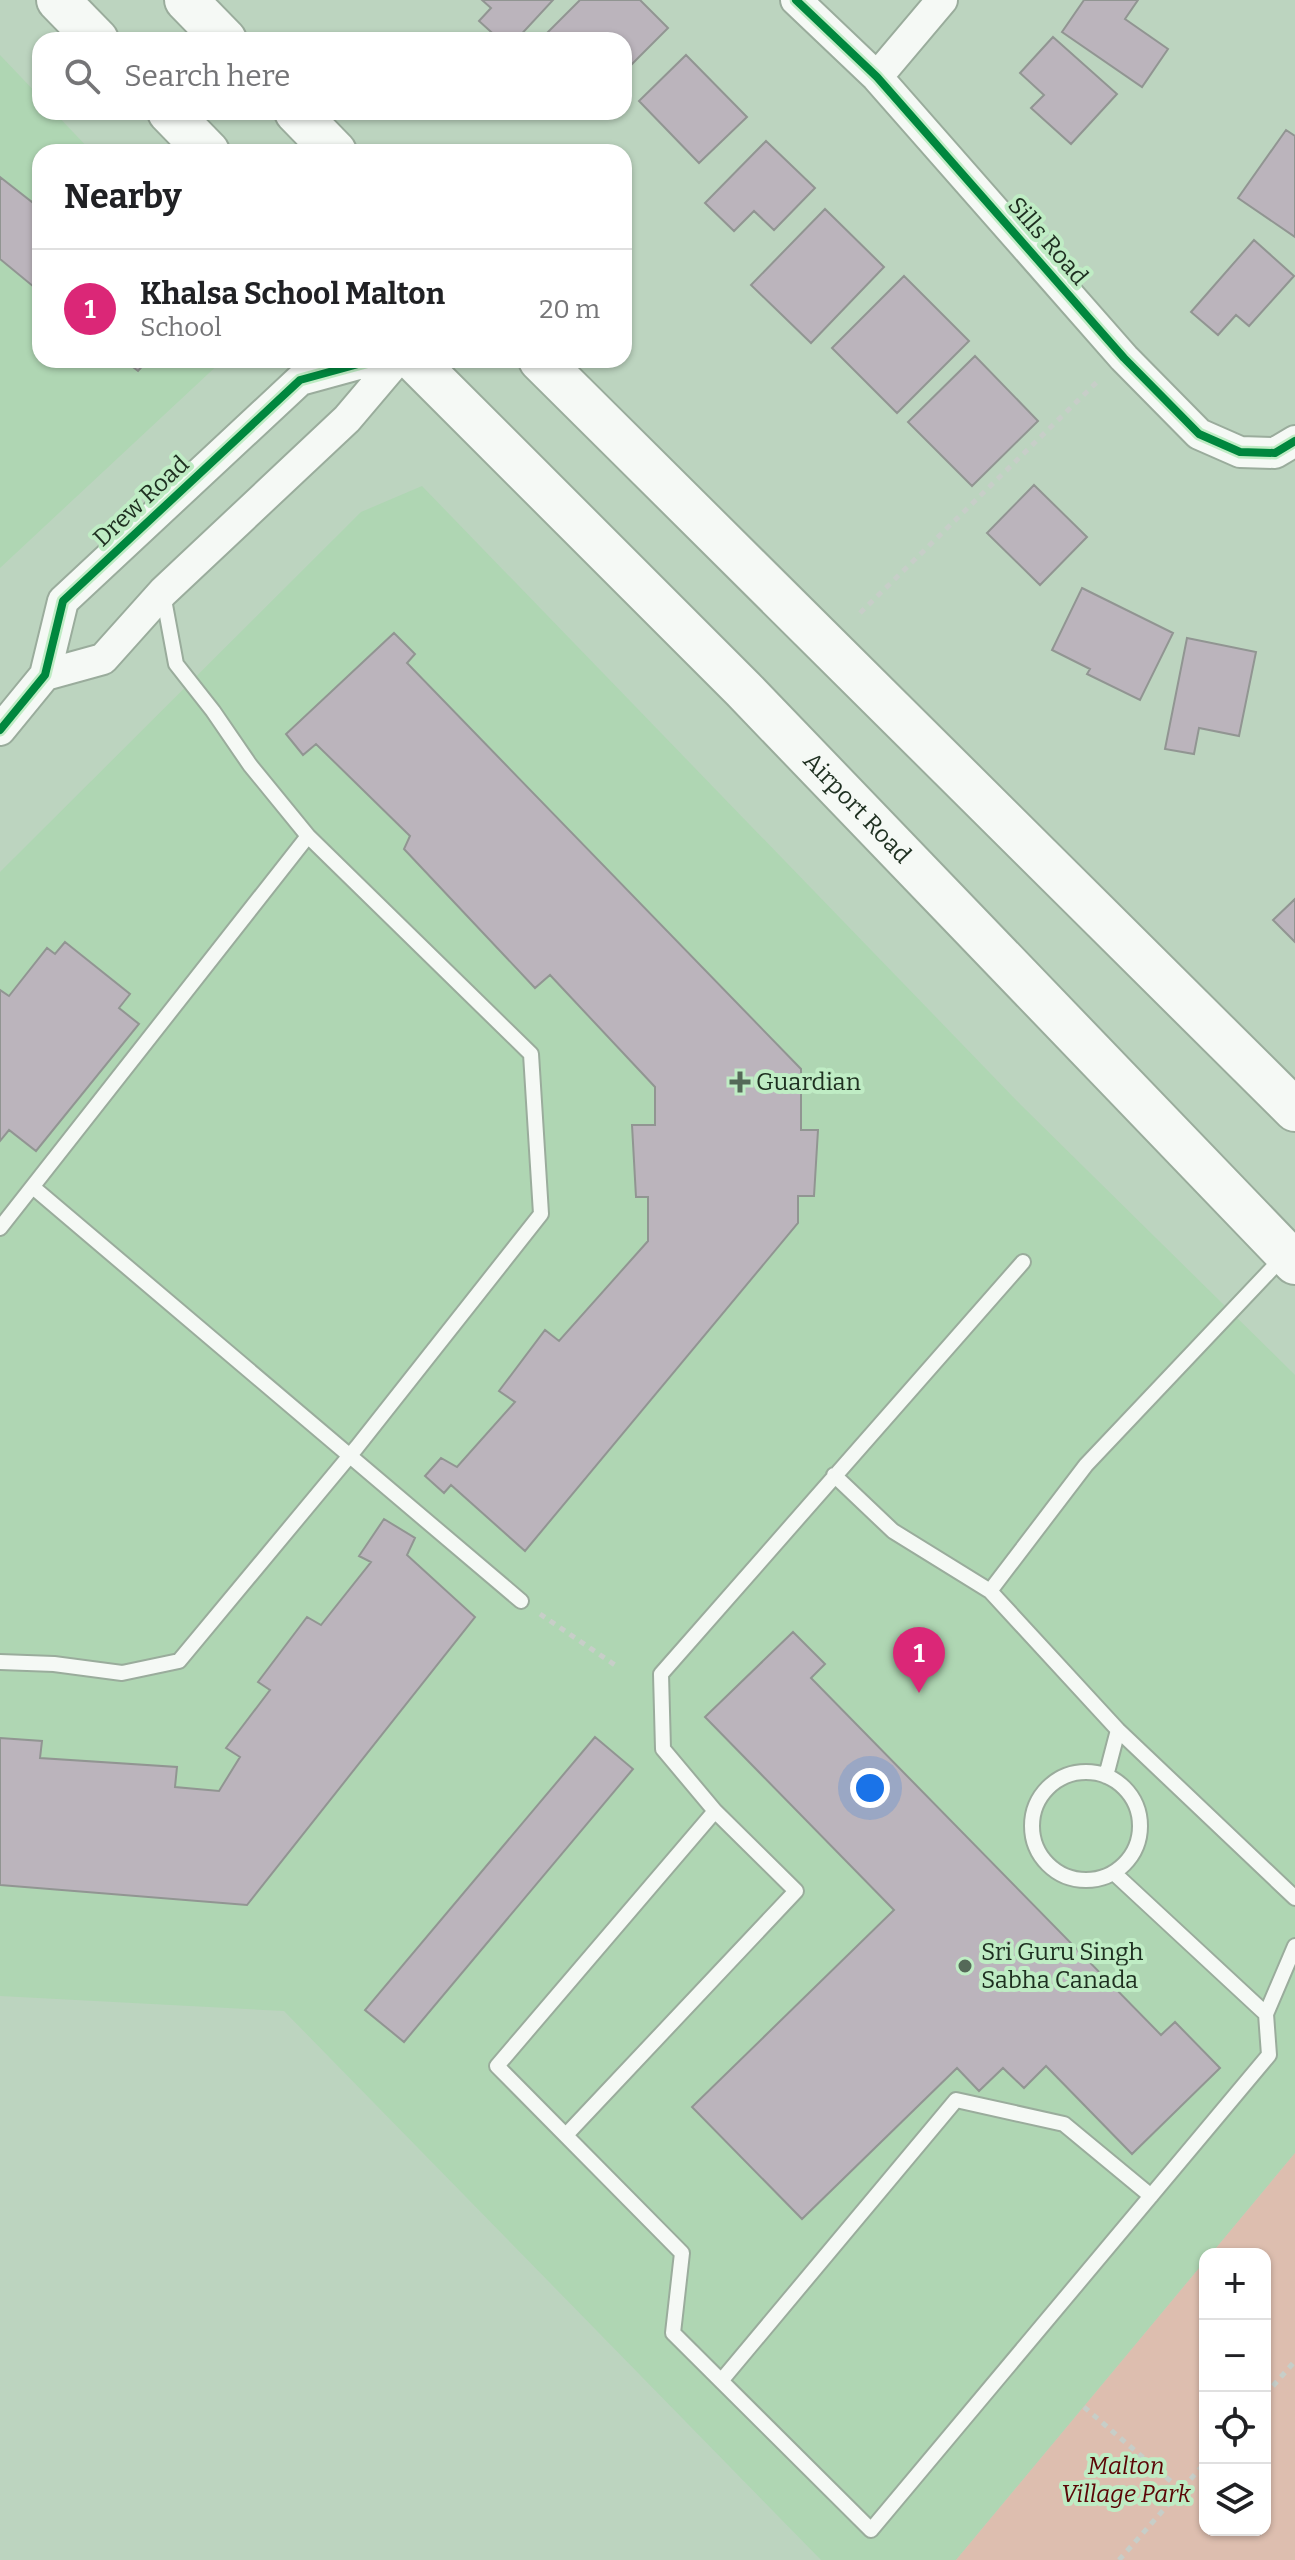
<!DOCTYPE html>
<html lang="en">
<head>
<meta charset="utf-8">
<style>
  body { margin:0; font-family:Bitter,serif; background:#f2f2f2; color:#202124 }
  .controls { position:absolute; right:24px; bottom:24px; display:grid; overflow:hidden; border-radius:16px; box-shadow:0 2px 6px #0004 }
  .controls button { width:72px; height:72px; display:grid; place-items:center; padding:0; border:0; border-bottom:2px solid #e0e0e0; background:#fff; color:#202124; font:40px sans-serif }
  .you { position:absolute; left:870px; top:1788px; width:28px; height:28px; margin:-20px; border:6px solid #fff; border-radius:50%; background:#1a73e8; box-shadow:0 0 0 12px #1a73e833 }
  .badge { display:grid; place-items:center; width:52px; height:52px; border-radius:50%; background:#db2777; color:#fff; font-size:26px; font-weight:700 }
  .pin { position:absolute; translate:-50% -66px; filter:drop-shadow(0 2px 4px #0008) }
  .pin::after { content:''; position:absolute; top:42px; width:28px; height:24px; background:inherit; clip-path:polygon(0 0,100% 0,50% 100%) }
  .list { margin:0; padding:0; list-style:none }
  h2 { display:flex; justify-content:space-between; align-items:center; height:104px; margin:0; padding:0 32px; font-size:34px }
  h2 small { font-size:26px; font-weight:400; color:#757577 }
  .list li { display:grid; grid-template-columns:52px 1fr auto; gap:24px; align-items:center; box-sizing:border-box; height:120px; padding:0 32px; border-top:2px solid #e0e0e0 }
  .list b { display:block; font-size:30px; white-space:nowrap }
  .list p { margin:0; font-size:26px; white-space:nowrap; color:#757577 }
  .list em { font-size:26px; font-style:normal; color:#757577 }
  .icon { flex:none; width:44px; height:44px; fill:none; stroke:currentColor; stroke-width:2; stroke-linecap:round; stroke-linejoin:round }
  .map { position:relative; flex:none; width:1295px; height:2560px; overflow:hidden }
  .search { position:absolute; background:#fff; box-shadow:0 2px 6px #0004; left:32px; top:32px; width:600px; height:88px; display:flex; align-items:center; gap:20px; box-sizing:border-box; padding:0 28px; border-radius:24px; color:#757577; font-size:30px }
  .panel { position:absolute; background:#fff; box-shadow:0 2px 6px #0004; left:32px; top:144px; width:600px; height:224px; border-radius:24px }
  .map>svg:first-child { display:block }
  .built { fill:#afd6b3 }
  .green { fill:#ddbeaf }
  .building { fill:#bbb4bc; stroke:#919592; stroke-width:2 }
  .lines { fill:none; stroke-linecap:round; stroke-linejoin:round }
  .lane-casing { stroke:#9aac9c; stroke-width:18 }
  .street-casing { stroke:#9aac9c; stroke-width:34 }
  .secondary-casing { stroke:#9aac9c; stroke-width:46 }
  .path { stroke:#c7cec8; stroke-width:5; stroke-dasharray:6 6; stroke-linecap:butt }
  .lane { stroke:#f5f9f5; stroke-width:14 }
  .street { stroke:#f5f9f5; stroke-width:30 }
  .secondary { stroke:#f5f9f5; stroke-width:42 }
  .cycleway-casing { stroke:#bfecc4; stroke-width:13 }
  .cycleway { stroke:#00873e; stroke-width:8 }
  .poi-dot { fill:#556958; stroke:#bfecc4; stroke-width:3 }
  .labels { text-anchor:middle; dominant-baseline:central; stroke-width:8; stroke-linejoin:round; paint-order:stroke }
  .street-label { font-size:24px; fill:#1e2f20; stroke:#bfecc4 }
  .poi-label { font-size:24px; fill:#1e2f20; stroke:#bfecc4; text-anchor:start }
  .park-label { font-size:24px; font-style:italic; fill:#5b0506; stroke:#bfecc4 }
</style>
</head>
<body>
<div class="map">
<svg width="1295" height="2560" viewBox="0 0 1295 2560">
  <rect width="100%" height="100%" fill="#bcd4bf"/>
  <!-- built -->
  <path class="built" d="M0,55L40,97V112H54L92,152H40V360H223L0,568Z
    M422,486L1021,1105L1295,1375V2153L1211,2254H1205V2261L956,2560H821L284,2011L0,1996V872L361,512Z"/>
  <!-- green -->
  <path class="green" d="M1295,2153V2560H956L1205,2261V2530H1265V2254H1211Z"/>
  <!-- building -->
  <path class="building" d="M482,0H553L516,40H500L479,21L491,8Z
    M580,0H640L668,28L624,72V40H540Z
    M1084,0H1138L1125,19L1168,49L1142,87L1062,32Z
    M1053,37L1117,94L1071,144L1031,108L1044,95L1020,73Z
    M686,55L747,117L699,163L639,101Z
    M1286,130L1295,136V237L1238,198Z
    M766,141L815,188L774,230L754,211L734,231L705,203Z
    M0,177L32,202L40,192V292L0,259Z
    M825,209L884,267L811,343L751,285Z
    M1254,240L1294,276L1249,326L1236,315L1218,335L1191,312Z
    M904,276L969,341L897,413L832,348Z
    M975,356L1038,421L972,486L908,422Z
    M124,360H148L138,371Z
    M1034,485L1087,537L1040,585L987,533Z
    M1082,588L1173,633L1140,700L1087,674L1090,669L1052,650Z
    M394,633L415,654L407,663L801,1069V1130H818L814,1196H798V1223L525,1551L451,1485L444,1493L425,1476L441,1458L457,1467L515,1402L499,1391L545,1330L559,1341L648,1241V1197H636L632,1125H655V1087L550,975L535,988L404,849L410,836L316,744L303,755L286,734Z
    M1187,638L1256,652L1239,736L1199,728L1194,754L1165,749Z
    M1295,899V942L1273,920Z
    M65,942L130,994L119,1008L139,1024L36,1151L9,1130L0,1141V990L9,996L47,948L55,954Z
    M384,1519L415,1538L407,1555L475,1617L247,1905L0,1885V1738L42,1741L40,1758L177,1767L175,1787L219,1791L240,1757L226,1748L270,1690L258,1682L307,1617L321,1625L371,1562L359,1556Z
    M793,1632L825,1664L811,1678L1161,2035L1175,2022L1220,2068L1132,2154L1046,2066L1024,2088L1003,2068L979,2091L957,2068L802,2219L692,2107L894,1910L705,1717Z
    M595,1737L633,1769L404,2042L365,2010Z"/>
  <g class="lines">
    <!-- lane casing -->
    <g class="lane-casing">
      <path id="lane" d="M34,1188L521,1601
        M0,1228L308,836L250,765L213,711L176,664L163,594
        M1284,1256L1086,1465L990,1591L1118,1730L1295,1898
        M1023,1262L661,1674L663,1749L715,1811L497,2066L682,2253L673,2333L871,2530L1269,2055L1266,2014
        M834,1475L893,1531L990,1591
        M0,1662L54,1664L122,1673L179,1661L357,1447L541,1214L531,1054L308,836
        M1032 1826a54 54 0 1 1 108 0a54 54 0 1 1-108 0Z
        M1106,1776L1118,1730
        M1114,1873L1266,2014L1295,1946
        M566,2135L796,1891L715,1811
        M721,2381L956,2100L1064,2124L1151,2196"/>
    </g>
    <!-- street casing -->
    <g class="street-casing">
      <path id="street" d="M796,0L877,77L1124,358L1199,434L1240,452L1275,453L1295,441
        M877,77L942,0
        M45,675L103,659L163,592L347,419L397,360
        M0,730L45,675L63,601L300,380L373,360"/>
    </g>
    <!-- secondary casing -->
    <g class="secondary-casing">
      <g id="secondary">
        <path d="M58,0L97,40"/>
        <path d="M186,0L225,40"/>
        <path d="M169,112L208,152"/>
        <path d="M296,112L335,152"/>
        <path id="s1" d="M414,360L743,689L1295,1263"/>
        <path d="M540,360L1295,1110"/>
      </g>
    </g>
    <!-- path -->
    <path class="path" d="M860,613L1099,380
      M540,1614L615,1665
      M1265,2395L1295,2361
      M1084,2407L1181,2490
      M1119,2560L1205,2463"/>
    <!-- lane -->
    <use href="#lane" class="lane"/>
    <!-- street -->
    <use href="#street" class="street"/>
    <!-- secondary -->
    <use href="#secondary" class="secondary"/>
    <!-- cycleway casing -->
    <g class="cycleway-casing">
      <path id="cycleway" d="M796,0L877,77L1124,358L1199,434L1240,452L1275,453L1295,441
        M0,730L45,675L63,601L300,380L373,360"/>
    </g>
    <!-- cycleway -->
    <use href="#cycleway" class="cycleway"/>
  </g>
  <!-- markers -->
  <g class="poi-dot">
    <path d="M736 1070h8v8h8v8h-8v8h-8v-8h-8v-8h8z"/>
    <circle cx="965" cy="1966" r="8"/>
  </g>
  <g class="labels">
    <!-- street labels -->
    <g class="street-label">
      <text transform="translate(1048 241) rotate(49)">Sills Road</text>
      <text transform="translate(141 501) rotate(-43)">Drew Road</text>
      <text stroke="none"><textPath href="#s1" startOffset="630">Airport Road</textPath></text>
    </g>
    <!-- poi labels -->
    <g class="poi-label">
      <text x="756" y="1082">Guardian</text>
      <text x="981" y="1952">Sri Guru Singh<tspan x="981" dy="28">Sabha Canada</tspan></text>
    </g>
    <!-- park labels -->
    <g class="park-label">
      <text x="1126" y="2466">Malton<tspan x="1126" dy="28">Village Park</tspan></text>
    </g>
  </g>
</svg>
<div class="controls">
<button>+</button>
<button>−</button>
<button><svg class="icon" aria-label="locate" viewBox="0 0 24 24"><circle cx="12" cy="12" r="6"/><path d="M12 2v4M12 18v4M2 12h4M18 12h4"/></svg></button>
<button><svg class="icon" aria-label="layers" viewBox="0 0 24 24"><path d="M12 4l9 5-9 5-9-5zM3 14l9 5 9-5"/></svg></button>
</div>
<div class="you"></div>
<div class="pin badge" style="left:919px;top:1693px">1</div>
<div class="search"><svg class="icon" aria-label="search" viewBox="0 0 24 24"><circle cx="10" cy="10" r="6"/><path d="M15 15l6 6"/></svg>Search here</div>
<section class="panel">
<h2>Nearby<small></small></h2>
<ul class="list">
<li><span class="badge">1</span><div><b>Khalsa School Malton</b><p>School</p></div><em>20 m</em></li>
</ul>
</section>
</div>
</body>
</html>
